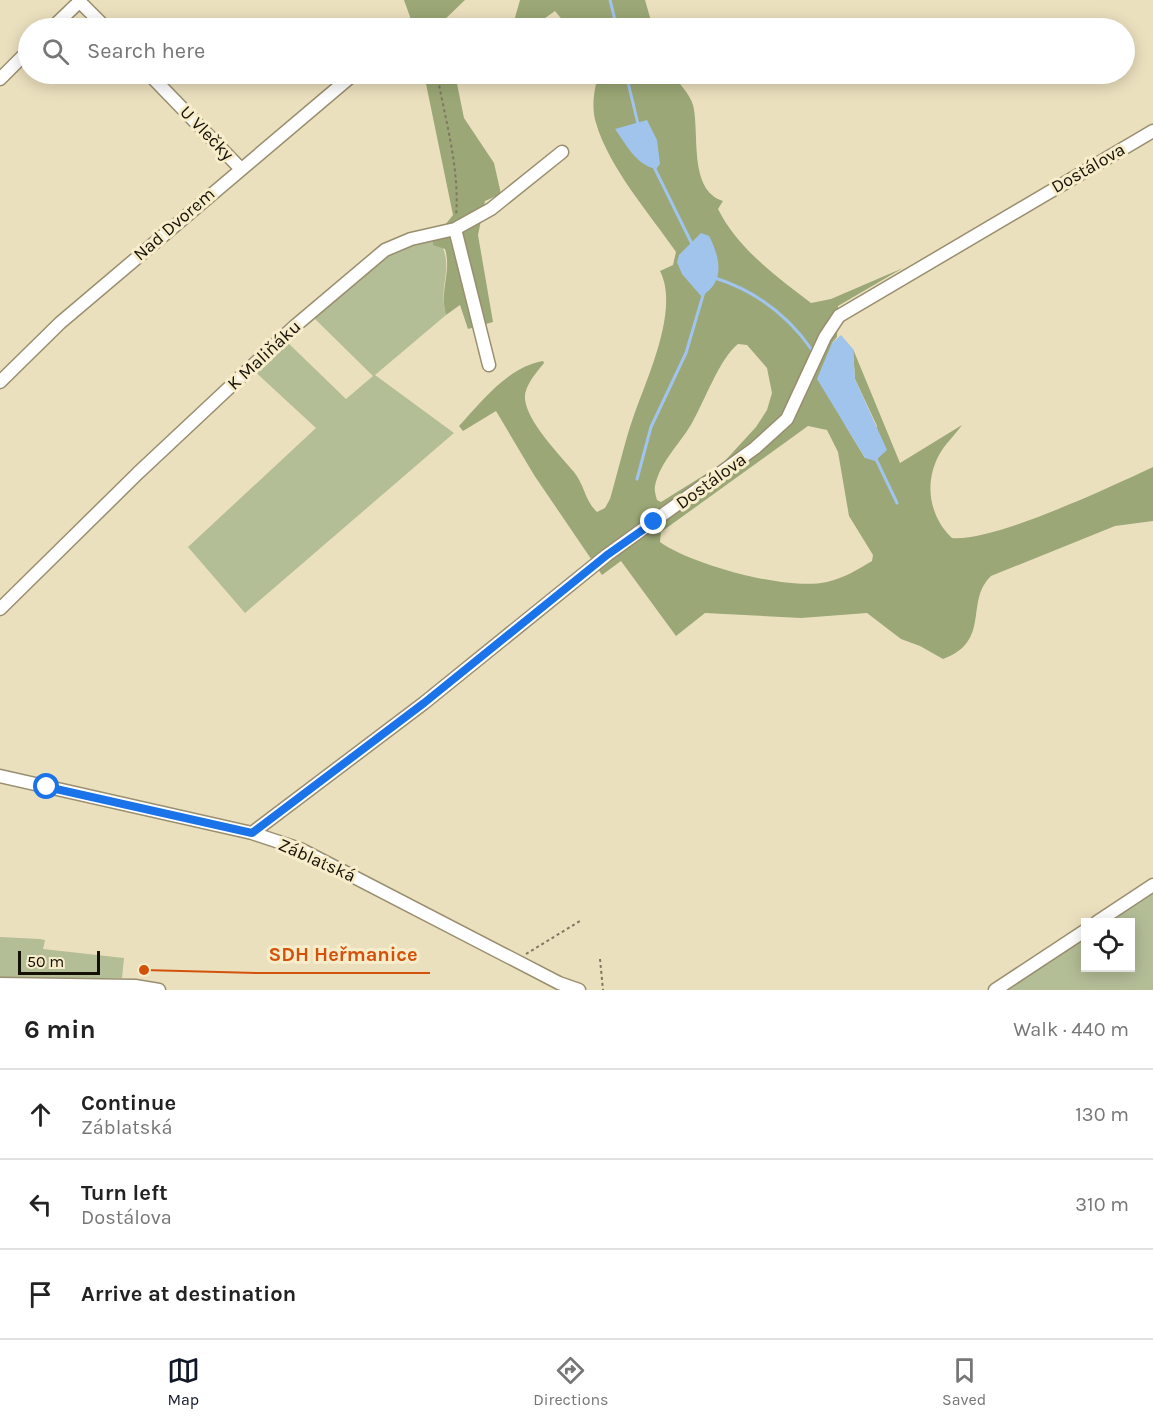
<!DOCTYPE html>
<html lang="en">
<head>
<meta charset="utf-8">
<style>
  body { margin:0; font-family:Karla,sans-serif; background:#f2f2f2; color:#222 }
  .controls { position:absolute; right:18px; bottom:18px; display:grid; overflow:hidden; border-radius:0px; box-shadow:0 3px 15px #0003 }
  .controls button { width:54px; height:54px; display:grid; place-items:center; padding:0; border:0; border-bottom:2px solid #e0e0e0; background:#fff; color:#222; font:30px sans-serif }
  .scale { position:absolute; left:18px; bottom:15px; width:82px; box-sizing:border-box; padding-left:6px; border:3px solid #141005; border-top:0; font-size:16px; line-height:21px; white-space:nowrap; color:#141005; -webkit-text-stroke:4px #f8edcb; paint-order:stroke }
  .stop { position:absolute; width:18px; height:18px; margin:-14px; border:4px solid #1a73e8; border-radius:50%; background:#fff }
  .stop.end { background:#1a73e8; border-color:#fff; box-shadow:0 2px 6px #0008 }
  .list { margin:0; padding:0; list-style:none }
  h2 { display:flex; justify-content:space-between; align-items:center; height:78px; margin:0; padding:0 24px; font-size:26px }
  h2 small { font-size:20px; font-weight:400; color:#767676 }
  .list li { display:grid; grid-template-columns:39px 1fr auto; gap:18px; align-items:center; box-sizing:border-box; height:90px; padding:0 24px; border-top:2px solid #e0e0e0 }
  .list b { display:block; font-size:22px; white-space:nowrap }
  .list p { margin:0; font-size:20px; white-space:nowrap; color:#767676 }
  .list em { font-size:20px; font-style:normal; color:#767676 }
  .icon { flex:none; width:33px; height:33px; fill:none; stroke:currentColor; stroke-width:2; stroke-linecap:round; stroke-linejoin:round }
  .map { position:relative; flex:none; width:1153px; height:990px; overflow:hidden }
  .search { position:absolute; background:#fff; box-shadow:0 3px 15px #0003; left:18px; right:18px; top:18px; height:66px; display:flex; align-items:center; gap:15px; box-sizing:border-box; padding:0 21px; border-radius:33px; color:#767676; font-size:22px }
  .sheet { height:348px; background:#fff }
  nav { display:flex; justify-content:space-around; align-items:center; box-sizing:border-box; height:84px; border-top:2px solid #e0e0e0; background:#fff; font-size:16px; color:#767676 }
  nav a { display:grid; justify-items:center; gap:3px }
  nav .on { color:#111827 }
  .map>svg:first-child { display:block }
  .green { fill:#b3bd96 }
  .forest { fill:#9ba776; fill-rule:evenodd }
  .water { fill:#a1c4ed }
  .lines { fill:none; stroke-linecap:round; stroke-linejoin:round }
  .stream { stroke:#a1c4ed; stroke-width:3 }
  .minor-casing { stroke:#998e6f; stroke-width:15 }
  .path { stroke:#7f7761; stroke-width:2; stroke-dasharray:3 3; stroke-linecap:butt }
  .minor { stroke:#fff; stroke-width:12 }
  .route { stroke:#1a73e8; stroke-width:8 }
  .labels { text-anchor:middle; dominant-baseline:central; stroke-width:6; stroke-linejoin:round; paint-order:stroke }
  .street-label { font-size:18px; fill:#141005; stroke:#f8edcb }
  .leader { fill:none; stroke:#d3520b; stroke-width:2 }
  .callout-dot { fill:#d3520b; stroke:#f8edcb; stroke-width:2 }
  .callout-label { font-size:20px; text-anchor:middle; font-weight:bold; fill:#d3520b; stroke:#f8edcb; stroke-width:6; stroke-linejoin:round; paint-order:stroke }
</style>
</head>
<body>
<div class="map">
<svg width="1153" height="990" viewBox="0 0 1153 990">
  <rect width="100%" height="100%" fill="#ebe0be"/>
  <!-- green -->
  <path class="green" d="M437,235C457,270 437,281 446,315L375,375L454,433L245,613L188,547L316,428L252,369L285,340L346,399L373,376L312,316L383,256Z
    M1153,893V990H1007L1085,938L1086,968H1130V922H1109Z
    M0,937L40,939L45,940L43,949L124,958L122,978H99L87,982L0,979Z"/>
  <!-- forest -->
  <path class="forest" d="M404,0H465L440,24L441,28H414Z
    M520,0H645L653,28H569L555,11L531,28H512Z
    M424,74H455L464,118L494,163L501,194L485,201L478,235L493,322L468,329L460,305L446,315C439,290 452,272 445,249L433,245V240L453,215Z
    M599,74H672C678,82 690,94 693,105C700,133 688,190 723,201L718,209C738,249 776,276 811,303L831,299L903,268L838,306L837,337L832,343L845,425L865,458L877,426L855,379L853,349L900,463L962,425C955,435 945,444 939,455C924,483 929,516 952,538C994,542 1110,487 1153,467V521L1115,526L991,576C964,602 992,641 943,659L920,646L901,639L867,613L801,618L705,613L676,636L621,561L602,575L534,475L496,411L463,431L459,426C482,401 508,367 543,361L544,363C537,372 524,386 525,399C527,422 560,455 574,472C584,484 585,501 597,512L605,508L610,499C618,472 624,444 633,418C646,380 680,310 660,271L673,265L676,252C650,214 609,168 596,123C591,108 594,88 599,74ZM738,344L747,345L767,368L772,393L767,410L756,427L722,464L661,502L657,500C656,496 654,490 655,486C660,461 682,442 693,421C705,400 720,358 738,344ZM808,426L827,430L838,452L849,516L873,555L872,561C857,570 844,578 827,582C787,591 692,565 660,542L661,532Z"/>
  <!-- water -->
  <path class="water" d="M647,120L657,140L660,164L656,169C636,165 626,144 615,129Z
    M701,233L709,236C720,257 726,283 701,296L682,274L677,262L679,255Z
    M841,335L853,349L855,379L887,450L875,461L865,458L817,379L832,343Z"/>
  <g class="lines">
    <!-- stream -->
    <path class="stream" d="M610,0L617,28
      M626,74L638,124
      M654,167L692,244
      M715,278C756,291 787,314 812,350
      M876,459L897,503
      M637,479L651,427L686,353L704,292"/>
    <!-- minor casing -->
    <g class="minor-casing">
      <path id="minor" d="M78,0L106,28
        M52,28L81,0
        M149,74L240,168
        M0,79L28,51
        M455,229L489,365
        M0,382L60,323L354,74
        M0,609L138,473L295,326L385,250L411,239L455,229L491,209L562,152
        M0,776L252,833L300,849L559,983L579,990
        M252,833L424,703L607,555L755,448L787,419L825,337L839,316L1153,131
        M1097,922L1153,885
        M0,984L135,986L159,990
        M995,990L1086,930"/>
    </g>
    <!-- path -->
    <path class="path" d="M437,74C445,119 460,169 456,216
      M526,954L580,921
      M600,959L603,990"/>
    <!-- minor -->
    <use href="#minor" class="minor"/>
  </g>
  <g class="lines">
    <!-- route -->
    <path class="route" d="M47,787L252,833L424,703L607,555L654,522"/>
  </g>
  <g class="labels">
    <!-- street labels -->
    <g class="street-label">
      <text transform="translate(207 133) rotate(46)">U Vlečky</text>
      <text transform="translate(1088 168) rotate(-30)">Dostálova</text>
      <text transform="translate(174 224) rotate(-41)">Nad Dvorem</text>
      <text transform="translate(264 355) rotate(-43)">K Maliňáku</text>
      <text transform="translate(711 481) rotate(-36)">Dostálova</text>
      <text transform="translate(317 860) rotate(24)">Záblatská</text>
    </g>
  </g>
  <!-- callouts -->
  <path class="leader" d="M144 970L256 973H430"/>
  <circle class="callout-dot" cx="144" cy="970" r="6"/>
  <g class="callout-label">
    <text x="343" y="961">SDH Heřmanice</text>
  </g>
</svg>
<div class="controls">
<button><svg class="icon" aria-label="locate" viewBox="0 0 24 24"><circle cx="12" cy="12" r="6"/><path d="M12 2v4M12 18v4M2 12h4M18 12h4"/></svg></button>
</div>
<div class="scale">50 m</div>
<div class="stop" style="left:47px;top:787px"></div>
<div class="stop end" style="left:654px;top:522px"></div>
<div class="search"><svg class="icon" aria-label="search" viewBox="0 0 24 24"><circle cx="10" cy="10" r="6"/><path d="M15 15l6 6"/></svg>Search here</div>
</div>
<section class="sheet">
<h2>6 min<small>Walk · 440 m</small></h2>
<ul class="list">
<li><svg class="icon" aria-label="ahead" viewBox="0 0 24 24"><path d="M12 20V5M6 11l6-6 6 6"/></svg><div><b>Continue</b><p>Záblatská</p></div><em>130 m</em></li>
<li><svg class="icon" aria-label="left" viewBox="0 0 24 24"><path d="M17 20v-9H6M10 6l-5 5 5 5"/></svg><div><b>Turn left</b><p>Dostálova</p></div><em>310 m</em></li>
<li><svg class="icon" aria-label="arrive" viewBox="0 0 24 24"><path d="M6 21V4h12l-3 4 3 4H6"/></svg><div><b>Arrive at destination</b></div></li>
</ul>
</section>
<nav>
<a class="on"><svg class="icon" aria-label="map" viewBox="0 0 24 24"><path d="M3 6l6-2 6 2 6-2v14l-6 2-6-2-6 2zM9 4v14M15 6v14"/></svg>Map</a>
<a><svg class="icon" aria-label="directions" viewBox="0 0 24 24"><path d="M12 3l9 9-9 9-9-9zM9 14v-3h6M13 9l2 2-2 2"/></svg>Directions</a>
<a><svg class="icon" aria-label="saved" viewBox="0 0 24 24"><path d="M7 4h10v16l-5-4-5 4z"/></svg>Saved</a>
</nav>
</body>
</html>
